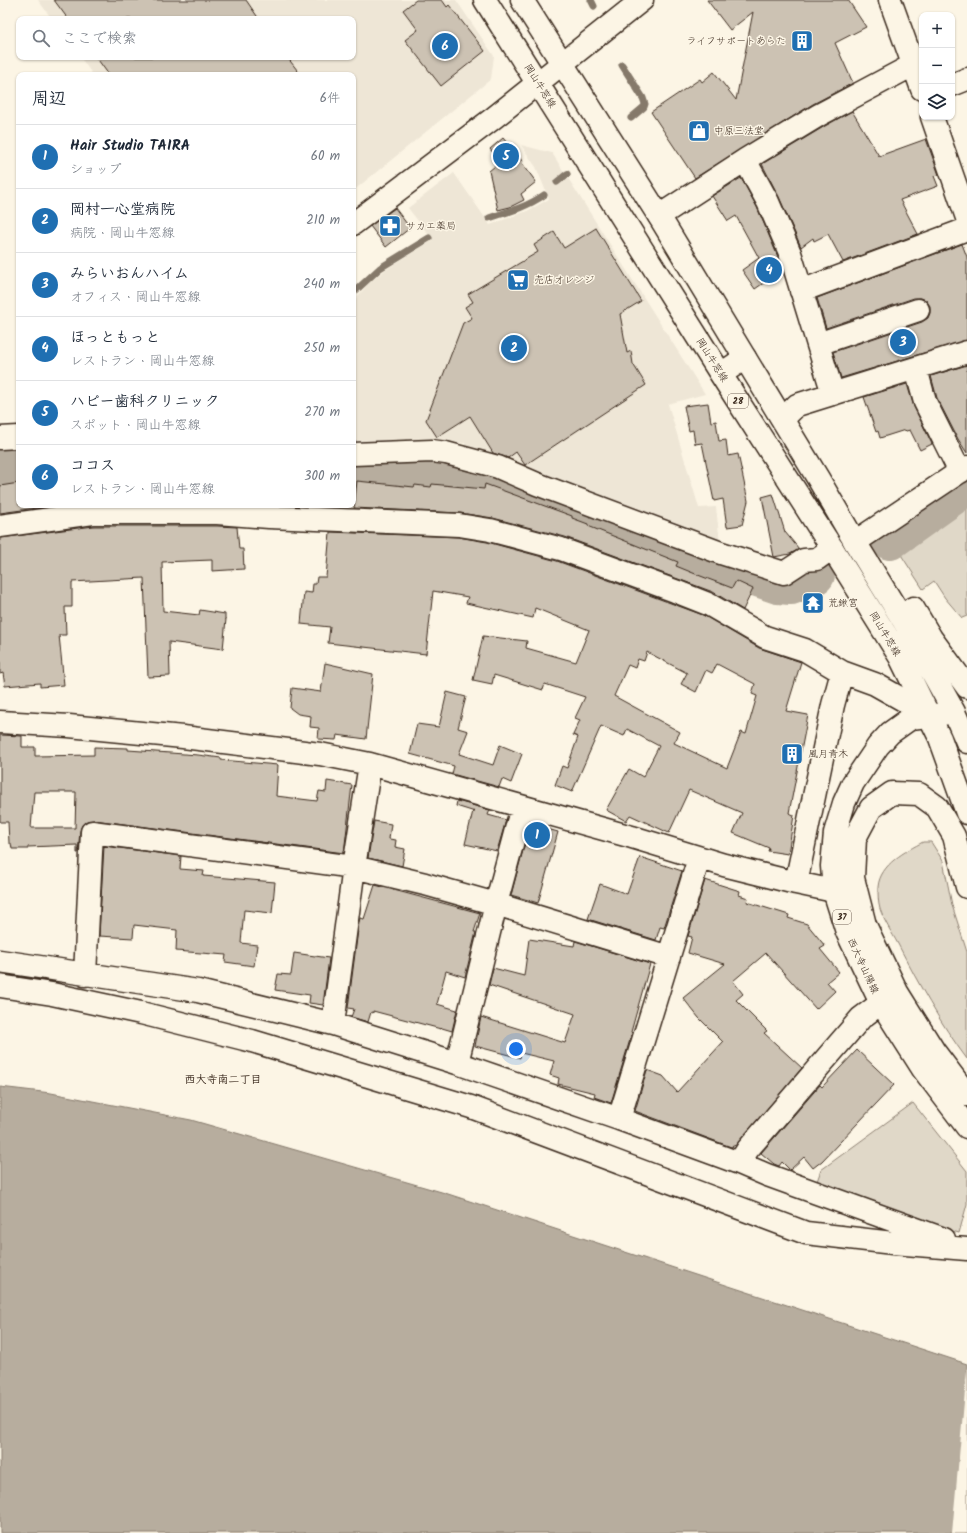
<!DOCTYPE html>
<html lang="ja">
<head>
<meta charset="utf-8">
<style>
  body { margin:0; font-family:Kalam,"Klee One",sans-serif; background:#f2f2f3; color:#1f2937 }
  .controls { position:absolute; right:12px; top:12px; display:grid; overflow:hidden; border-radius:8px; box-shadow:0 1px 3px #0004 }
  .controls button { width:36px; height:36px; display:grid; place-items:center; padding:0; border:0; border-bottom:1px solid #e0e1e3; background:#fff; color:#1f2937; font:20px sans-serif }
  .you { position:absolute; left:516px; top:1049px; width:14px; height:14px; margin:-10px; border:3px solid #fff; border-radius:50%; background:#1a73e8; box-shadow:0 0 0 6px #1a73e833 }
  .badge { display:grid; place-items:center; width:26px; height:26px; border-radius:50%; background:#1f6fb2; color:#fff; font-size:13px; font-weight:700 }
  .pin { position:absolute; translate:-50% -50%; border:2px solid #fff; box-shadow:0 1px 4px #0006 }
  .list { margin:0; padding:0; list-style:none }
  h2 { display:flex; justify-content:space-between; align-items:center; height:52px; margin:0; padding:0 16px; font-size:17px }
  h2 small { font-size:13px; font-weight:400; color:#747a83 }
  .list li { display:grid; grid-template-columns:26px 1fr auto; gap:12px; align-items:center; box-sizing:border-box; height:64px; padding:0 16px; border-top:1px solid #e0e1e3 }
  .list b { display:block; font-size:15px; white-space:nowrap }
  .list p { margin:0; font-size:13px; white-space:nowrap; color:#747a83 }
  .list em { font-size:13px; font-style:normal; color:#747a83 }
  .icon { flex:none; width:22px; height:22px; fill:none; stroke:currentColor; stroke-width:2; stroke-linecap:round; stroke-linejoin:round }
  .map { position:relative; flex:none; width:967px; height:1533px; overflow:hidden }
  .search { position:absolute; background:#fff; box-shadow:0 1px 3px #0004; left:16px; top:16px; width:340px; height:44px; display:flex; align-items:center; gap:10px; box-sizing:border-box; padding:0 14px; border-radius:8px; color:#747a83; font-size:15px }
  .panel { position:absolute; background:#fff; box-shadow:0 1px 3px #0004; left:16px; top:72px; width:340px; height:436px; border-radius:8px }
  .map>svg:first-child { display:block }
  .built { fill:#eee6d6 }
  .green { fill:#e0d8c8; stroke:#8e8173 }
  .water { fill:#b7ad9e; stroke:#85796b }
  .pier { fill:#fcf5e5 }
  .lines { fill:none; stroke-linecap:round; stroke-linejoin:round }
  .stream { stroke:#85796b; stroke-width:7 }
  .river { stroke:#b7ad9e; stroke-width:40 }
  .building { fill:#ccc2b3; stroke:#3b2a1e; fill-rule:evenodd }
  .minor-casing { stroke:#3b2a1e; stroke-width:25 }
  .tertiary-casing { stroke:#3b2a1e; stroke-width:25 }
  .primary-casing { stroke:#3b2a1e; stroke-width:25 }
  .minor { stroke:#fcf5e5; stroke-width:22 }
  .tertiary { stroke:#fcf5e5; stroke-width:22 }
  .primary { stroke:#fcf5e5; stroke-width:22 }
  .labels { text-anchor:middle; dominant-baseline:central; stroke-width:3; stroke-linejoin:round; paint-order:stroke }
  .shield { fill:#fcf5e5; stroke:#75675a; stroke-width:1 }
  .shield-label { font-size:9px; font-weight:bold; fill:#3b2a1e }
  .poi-label { font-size:10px; fill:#3b2a1e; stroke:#fcf5e5; text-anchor:start }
  .street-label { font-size:10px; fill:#3b2a1e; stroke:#fcf5e5 }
  .neighbourhood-label { font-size:11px; font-weight:bold; fill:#3b2a1e; stroke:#fcf5e5 }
</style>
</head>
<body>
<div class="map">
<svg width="967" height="1533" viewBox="0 0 967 1533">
  <rect width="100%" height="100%" fill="#fcf5e5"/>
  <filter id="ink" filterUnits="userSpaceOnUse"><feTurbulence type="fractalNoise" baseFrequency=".025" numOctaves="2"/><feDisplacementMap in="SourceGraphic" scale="8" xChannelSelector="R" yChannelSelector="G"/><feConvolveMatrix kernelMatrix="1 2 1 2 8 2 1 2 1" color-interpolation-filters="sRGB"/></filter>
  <g filter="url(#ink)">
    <!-- built -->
    <path class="built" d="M38,0H456L494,56L491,79L353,191V75H93L80,57H353V19H52Z
      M521,145L552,153L705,394L668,404L699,508L716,507L720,543L464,450L465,443L353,441V302L368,284L385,270L433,240L408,208L454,173L490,225L527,211L549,199L536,167Z"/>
    <!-- green -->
    <path class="green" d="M967,497V616L962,618L945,598L934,581L923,589L896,547Z
      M923,842H931L943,861L952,905L967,952V1059C940,1023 918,983 898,944C892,933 884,921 880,909C878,903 878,893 878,887C880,864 906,851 923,842Z
      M913,1103L967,1171V1204L959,1233L859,1203L816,1184L821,1170Z"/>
    <!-- water -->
    <path class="water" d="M0,1087L51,1093L191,1120L445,1193L967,1364V1533H0Z"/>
    <!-- pier -->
    <path class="pier" d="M967,1369V1533H952Z"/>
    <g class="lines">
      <!-- stream -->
      <path class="stream" d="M591,0L594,6
        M622,65L643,98L645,104L644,107L631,118
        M557,182L567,174
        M489,218C508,212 527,207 544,195
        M353,293L380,268L429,238"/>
      <!-- river -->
      <path class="river" d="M353,468L410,467L496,478L624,531L778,584L791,585L815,575
        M0,470L19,467
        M890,540L967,485"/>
    </g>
    <!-- building -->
    <path class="building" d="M54,0H246L259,19H68Z
      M416,0H442L447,7L449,5L485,51L441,86L405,40L418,30L403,10Z
      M707,0H848L866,27L835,43L853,83L813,104L695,178L651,112L700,79L702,82L714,72L736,100L753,12L730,30Z
      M96,57H287L301,75H109Z
      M852,111L879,156L926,139L939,175L934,176L938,186L900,200L918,234L843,262L828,234L814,241L813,238L801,247L779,197L762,164L825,126Z
      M503,138L523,162L522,163L536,182L521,194L524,200L510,207L498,210L489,171L500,162L490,149Z
      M741,178L757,207L778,257L780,263L779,264L782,270L755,289L742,270L759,258L736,216L728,221L712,196Z
      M395,208L410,228L386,247L370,226Z
      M596,228L641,301L620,314L627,353L631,351L633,364L646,385L525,465L516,452L508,458L493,453L470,416L437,437L426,420L463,323L472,318L465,307L473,302L468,294L538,252L534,245L554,232L564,248Z
      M962,244L967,257V340L841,378L833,352L922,322L928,318L930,313V306L926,300L921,298H914L826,328L817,298Z
      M967,365V453L958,439L937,398L931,376Z
      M907,384L914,407L932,444L920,450L910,430L906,431L905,430L880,438L878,431L876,432L864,397Z
      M708,403L711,422L716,421L719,441L726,440L728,456L738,454L748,501L742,525L727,527L723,499L714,501L702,443L695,444L693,430L689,431L684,406Z
      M357,481L414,487L415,485L431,487L432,484L484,489L485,484L572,516V518L588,524V526L678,562L676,566L698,575L732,588L736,581L753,589L743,610L713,592L565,537L493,518L460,513L354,508Z
      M19,483V505H58L0,513V486Z
      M773,494L785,532L799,549L790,554L774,557L762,497Z
      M94,526H217L237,527L239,549H243L244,569L212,571V560L162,562L163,611L199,615L200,610L225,614V619H226L223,649L169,642L170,676L148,677L144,578L72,582V607H65L66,635H59L64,685L40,687V683L5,686L3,673L0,674V538Z
      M330,532L458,537L487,542L557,561L703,615L759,648L801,662L786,711L808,715L789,813L794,815L788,854L768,851L769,848L733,833L742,813L689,790L669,833L630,815L626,821L606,810L629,769L643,777L659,746L627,729L624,736L601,726L572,792L555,785L562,766L567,768L578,737L573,735L580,720L575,718L585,697L545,684L543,690L494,675L492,684L473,680L483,636L527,641L526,648L576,662L589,630L535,608L533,618L466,603L468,597L433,591L426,654L328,643L330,627L301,624L304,592L312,593L313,584H316L317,577H326ZM647,652L687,673L681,684L696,692L706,670L712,673L717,664L755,684L752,694L757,696L746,734L741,732L727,768L674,743L680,732L614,696L628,665L635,668L638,659L644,661Z
      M325,663L373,674L366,739L337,735L336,740L318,739L319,728L310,727L311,716L298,714L290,708L292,688L321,692Z
      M447,692L466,697L458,728L468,731L459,754L493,765L500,745L522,754L511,783L502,779L499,787L452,774L454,766L410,754L417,724L439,727Z
      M0,735L22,736V747H35V756L94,755V747L128,748V750L198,755L221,758V760L278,765L276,796L317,801L319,791L326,792L327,781L352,785L344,853L94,820L87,821L82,825L80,831L78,853H77V845L28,847V849H12L11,843H9L8,822H0ZM34,792H76L75,828H31Z
      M457,801L490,810L488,815L506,820L497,851L465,844L473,811L475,812L456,806Z
      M374,821L391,824L389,839L396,840L395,847L405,849L402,866L368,858Z
      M530,824L558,832L538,903L511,895Z
      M104,846L181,856L180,869L204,871L203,876L275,882L272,913L244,910L241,943L257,945L254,966L225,962L226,955L176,951L177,930L134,925L133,938L99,936Z
      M640,857L682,871L664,928L660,927L656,940L588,919L600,884L627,894Z
      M705,880L740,891L739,895L748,898L747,902L789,915L788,918L807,924L825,946L820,949L839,972L827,982L835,991L816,1009L766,953L733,981L743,994L736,1000L767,1031L764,1033L802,1068L736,1145L731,1147L635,1111L647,1070L663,1076L677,1092L723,1042L699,1018L683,998L725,964L688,953L692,937L688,936Z
      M375,885L480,913L474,932H476L465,977L446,971L437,1004L457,1010L452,1031L442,1028L441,1029L373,1011V1013L371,1012L368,1022L351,1017L354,1009L348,1008L359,922L360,918L364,919Z
      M529,939L574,946L575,941L650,964L631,1032L632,1033L611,1103L594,1097L595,1093L558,1084L559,1078L550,1075L554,1061L521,1053L520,1058L475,1046L481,1017L565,1043L575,1014L489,985L493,968L524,976Z
      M294,953L329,958L323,1005L309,1003L310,995L275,990L278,974L291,975Z
      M857,1050L894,1085L822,1161L813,1168L804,1157L790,1170L782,1162L779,1166L774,1164L761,1153L820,1085L822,1087Z"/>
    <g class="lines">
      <!-- minor casing -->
      <g class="minor-casing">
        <path id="minor" d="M890,0L922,89
          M952,85L967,79
          M932,117L967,218
          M745,160L768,202L790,253L833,394
          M659,216L745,160L819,115L913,65
          M801,291L967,229
          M818,344L918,310
          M916,369L925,402L960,472
          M721,374L745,358
          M783,419L797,405L967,352
          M353,454L432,451L446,453L498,467L537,484L721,553L784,573L804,560L817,559L832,548
          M0,526L93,513H217L269,517L459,525L490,530L561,549L675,591L708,604L765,637L805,650L842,672L875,684L930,715
          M855,542L967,467
          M0,722L69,726L183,737L320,754L370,764L632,837L724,865L796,883L834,891
          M699,858L619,1119L739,1163L767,1175L944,1239
          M796,883L833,705L842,672
          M0,961L198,991L333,1024L457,1063L619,1119
          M85,975L92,832L354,867L425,884L496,904L669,957
          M0,986L52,994L141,1013L252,1041L471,1107L806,1233L893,1243L967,1249
          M333,1024L354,867L370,764
          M457,1063L496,904L522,807
          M739,1163L748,1149L861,1018L881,1003"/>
      </g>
      <!-- tertiary casing -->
      <g class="tertiary-casing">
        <path id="tertiary" d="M353,224L491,120L642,0
          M0,438L19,437"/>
      </g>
      <!-- primary casing -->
      <g class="primary-casing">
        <path id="primary" d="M485,0L727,384L832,548L900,657L940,738L967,813
          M522,0L659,216L819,480L855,542L906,625L954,712L967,742
          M913,608L931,638L967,687
          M943,714L911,718L890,733L878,746L853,783L844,803L835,833L832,866L834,891L847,932L881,1003L923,1069L967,1127
          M967,887L954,836L937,807L919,794L892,793L871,808L855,838L853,878L865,925L897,992L934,1051L967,1095"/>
      </g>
      <!-- minor -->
      <use href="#minor" class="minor"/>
      <!-- tertiary -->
      <use href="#tertiary" class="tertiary"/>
      <!-- primary -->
      <use href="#primary" class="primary"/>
    </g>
  </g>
  <!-- icons -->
  <defs>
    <g id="building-square" transform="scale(1.15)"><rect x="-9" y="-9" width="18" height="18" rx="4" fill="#1f6fb2" stroke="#fcf5e5"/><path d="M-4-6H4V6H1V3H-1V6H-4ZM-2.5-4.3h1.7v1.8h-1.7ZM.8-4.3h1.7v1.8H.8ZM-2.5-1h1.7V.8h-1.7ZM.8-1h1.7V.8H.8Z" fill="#fff"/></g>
    <g id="shop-square" transform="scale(1.15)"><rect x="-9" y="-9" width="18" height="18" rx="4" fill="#1f6fb2" stroke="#fcf5e5"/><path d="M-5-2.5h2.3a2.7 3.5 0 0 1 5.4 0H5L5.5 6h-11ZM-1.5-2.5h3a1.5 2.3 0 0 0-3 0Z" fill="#fff"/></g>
    <g id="pharmacy-square" transform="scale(1.15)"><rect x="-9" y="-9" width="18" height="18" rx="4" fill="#1f6fb2" stroke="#fcf5e5"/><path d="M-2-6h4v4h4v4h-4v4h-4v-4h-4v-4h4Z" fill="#fff"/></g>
    <g id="supermarket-square" transform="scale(1.15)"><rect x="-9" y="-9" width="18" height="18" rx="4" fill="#1f6fb2" stroke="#fcf5e5"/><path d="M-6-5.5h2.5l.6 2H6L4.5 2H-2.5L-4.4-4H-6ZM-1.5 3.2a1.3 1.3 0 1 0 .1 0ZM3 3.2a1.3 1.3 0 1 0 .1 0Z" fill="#fff"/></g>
    <g id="temple-square" transform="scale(1.15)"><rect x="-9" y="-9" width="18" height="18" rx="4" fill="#1f6fb2" stroke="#fcf5e5"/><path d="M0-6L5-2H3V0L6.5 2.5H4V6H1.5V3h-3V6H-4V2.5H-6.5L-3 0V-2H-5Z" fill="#fff"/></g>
  </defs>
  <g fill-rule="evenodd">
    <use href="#building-square" x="802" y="41"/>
    <use href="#shop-square" x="699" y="131"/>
    <use href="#pharmacy-square" x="390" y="226"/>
    <use href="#supermarket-square" x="518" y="280"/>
    <use href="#temple-square" x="813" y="603"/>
    <use href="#building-square" x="792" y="754"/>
  </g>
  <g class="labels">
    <!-- shield labels -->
    <g class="shield">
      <rect x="728" y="394" width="20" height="14" rx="3"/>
      <rect x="833" y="910" width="18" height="14" rx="3"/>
    </g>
    <g class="shield-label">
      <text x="738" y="401">28</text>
      <text x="842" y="917">37</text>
    </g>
    <!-- poi labels -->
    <g class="poi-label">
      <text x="786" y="41" text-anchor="end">ライフサポートあらた</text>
      <text x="714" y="131">中原三法堂</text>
      <text x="406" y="226">サカエ薬局</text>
      <text x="534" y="280">売店オレンジ</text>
      <text x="828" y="603">荒鍬宮</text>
      <text x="808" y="754">風月青木</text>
    </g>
    <!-- street labels -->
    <g class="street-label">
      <text transform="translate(540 86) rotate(58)">岡山牛窓線</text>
      <text transform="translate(712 360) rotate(58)">岡山牛窓線</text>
      <text transform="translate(885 634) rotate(59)">岡山牛窓線</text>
      <text transform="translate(863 966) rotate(65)">西大寺山陽線</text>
    </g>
    <!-- neighbourhood labels -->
    <g class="neighbourhood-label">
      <text x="223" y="1080">西大寺南二丁目</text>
    </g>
  </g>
</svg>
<div class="controls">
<button>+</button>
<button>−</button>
<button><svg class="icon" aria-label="layers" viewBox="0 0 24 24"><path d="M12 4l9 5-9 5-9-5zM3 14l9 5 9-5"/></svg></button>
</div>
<div class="you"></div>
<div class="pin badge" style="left:537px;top:835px">1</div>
<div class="pin badge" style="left:514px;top:348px">2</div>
<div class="pin badge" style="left:903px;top:342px">3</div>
<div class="pin badge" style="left:769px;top:270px">4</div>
<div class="pin badge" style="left:506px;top:156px">5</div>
<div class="pin badge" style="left:445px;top:46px">6</div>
<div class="search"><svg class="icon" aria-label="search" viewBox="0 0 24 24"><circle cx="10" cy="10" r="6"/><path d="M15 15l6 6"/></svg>ここで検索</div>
<section class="panel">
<h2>周辺<small>6件</small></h2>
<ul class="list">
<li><span class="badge">1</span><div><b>Hair Studio TAIRA</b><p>ショップ</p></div><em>60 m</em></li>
<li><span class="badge">2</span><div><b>岡村一心堂病院</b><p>病院 · 岡山牛窓線</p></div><em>210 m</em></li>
<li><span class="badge">3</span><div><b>みらいおんハイム</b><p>オフィス · 岡山牛窓線</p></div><em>240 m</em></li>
<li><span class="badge">4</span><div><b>ほっともっと</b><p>レストラン · 岡山牛窓線</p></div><em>250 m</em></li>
<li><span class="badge">5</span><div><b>ハピー歯科クリニック</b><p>スポット · 岡山牛窓線</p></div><em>270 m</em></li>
<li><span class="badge">6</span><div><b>ココス</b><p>レストラン · 岡山牛窓線</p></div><em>300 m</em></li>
</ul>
</section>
</div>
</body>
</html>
